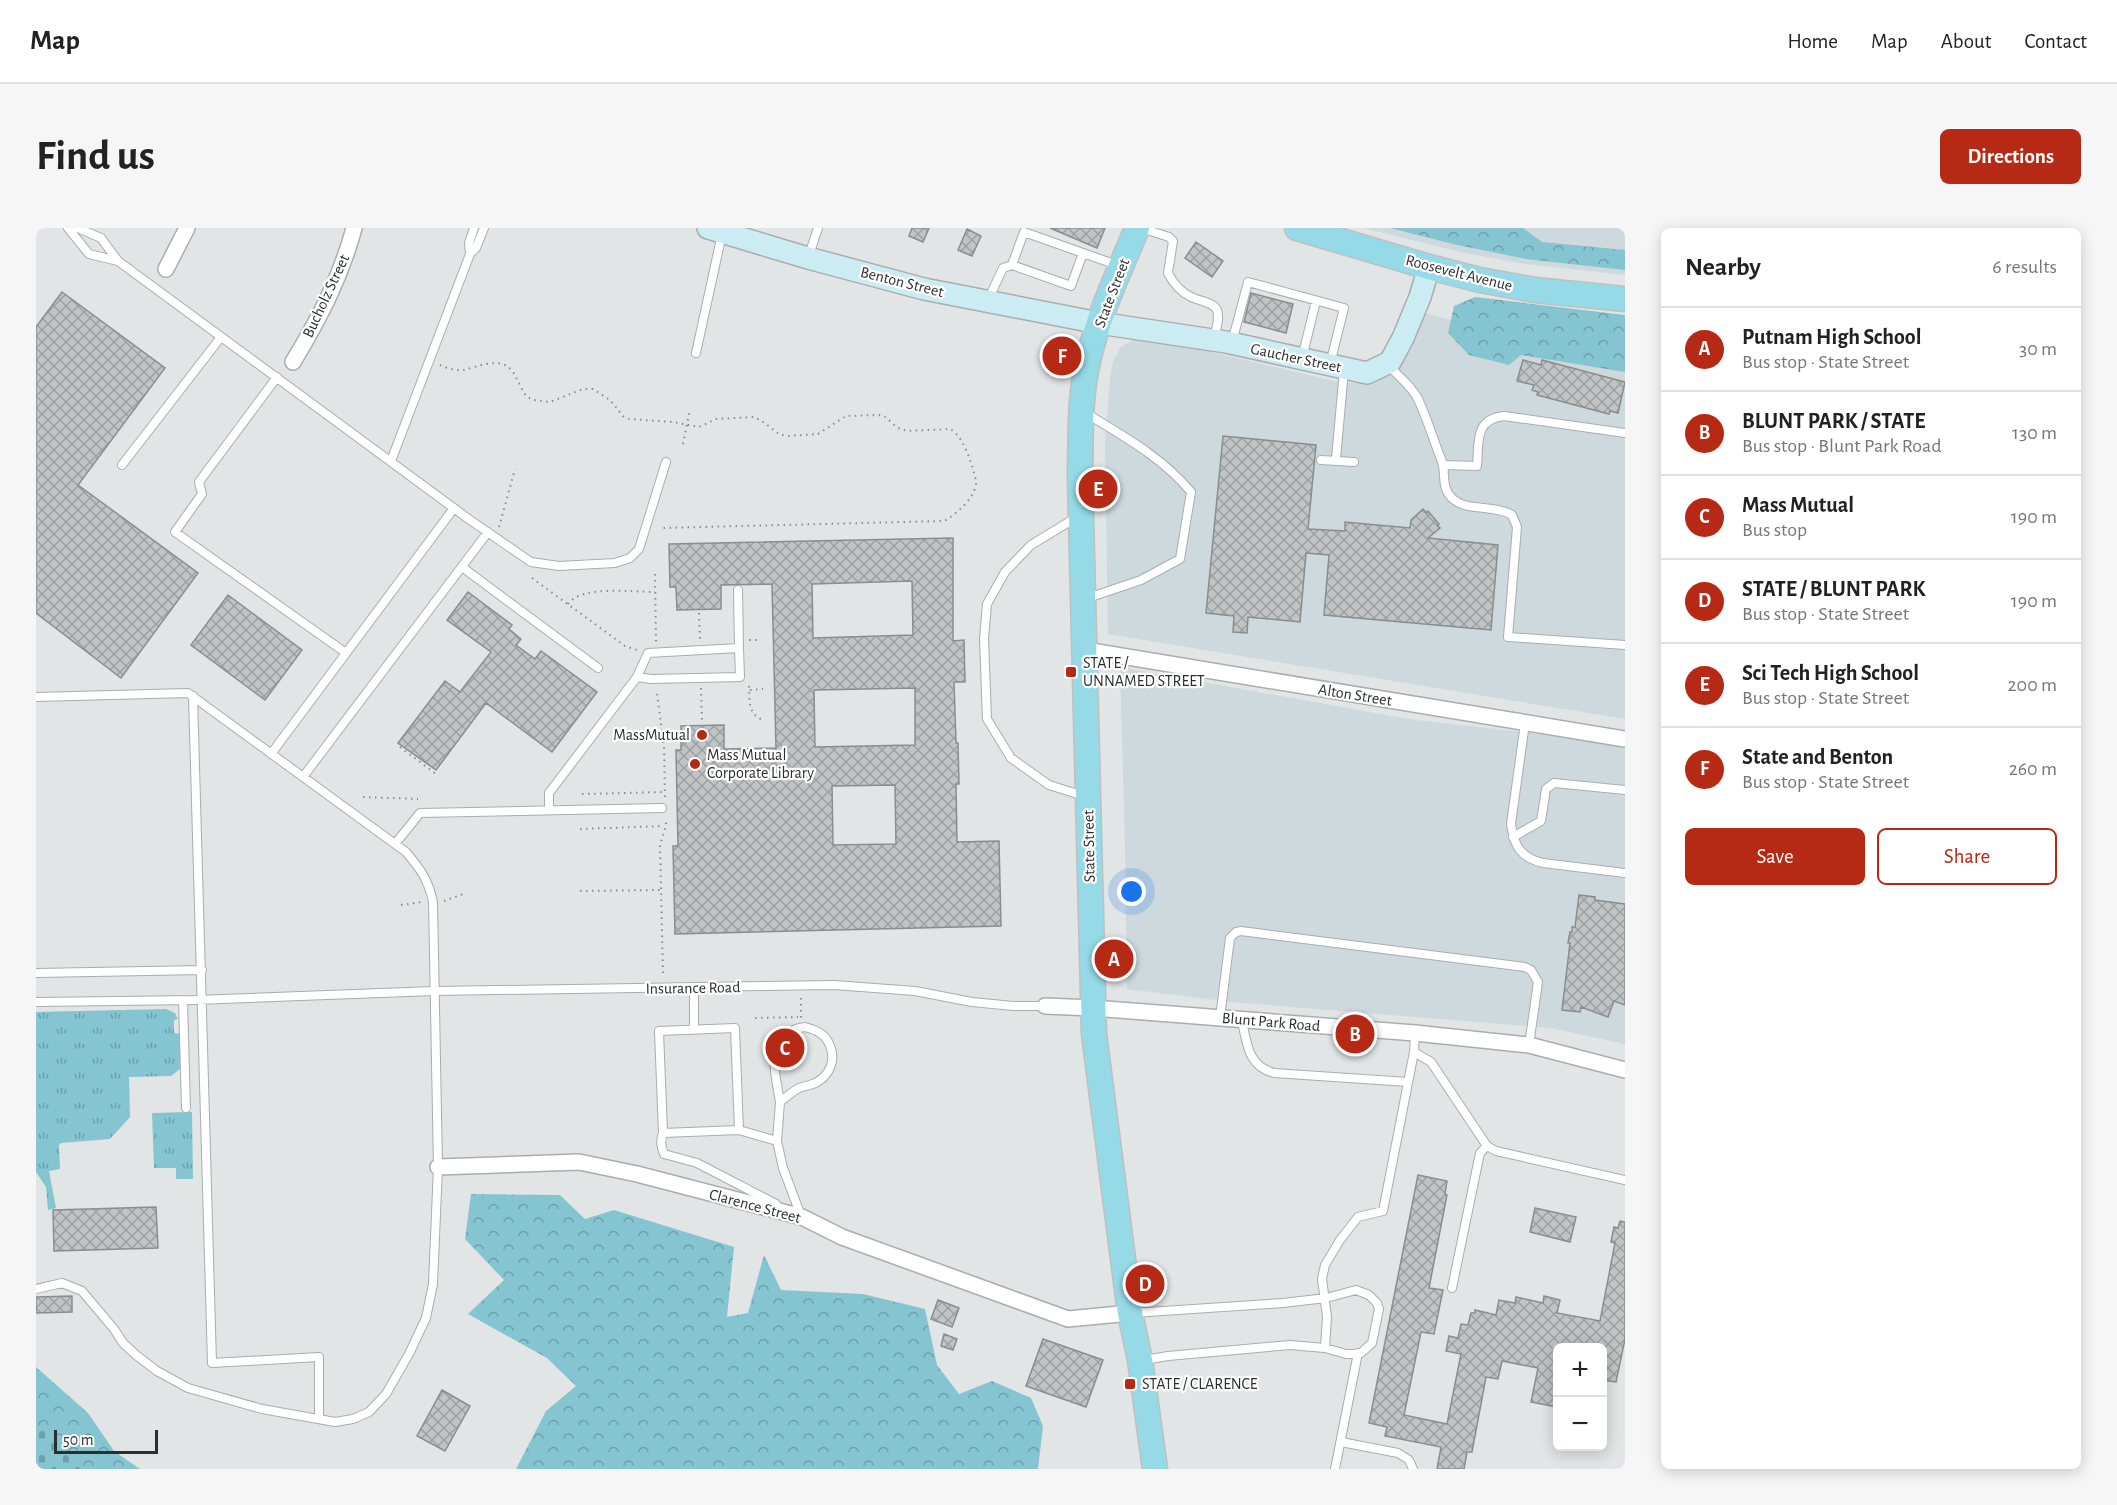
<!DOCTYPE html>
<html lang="en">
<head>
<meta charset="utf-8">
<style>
  body { margin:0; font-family:"Alegreya Sans",sans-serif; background:#f6f6f6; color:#222 }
  .controls { position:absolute; right:18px; bottom:18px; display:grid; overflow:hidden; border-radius:9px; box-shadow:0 3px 15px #0003 }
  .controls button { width:54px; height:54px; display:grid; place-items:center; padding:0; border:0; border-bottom:2px solid #e0e0e0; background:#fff; color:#222; font:30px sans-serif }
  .scale { position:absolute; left:18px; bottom:15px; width:104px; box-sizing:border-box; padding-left:6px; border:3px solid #2c2d2e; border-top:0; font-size:16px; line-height:21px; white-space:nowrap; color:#2c2d2e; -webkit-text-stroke:4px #fff; paint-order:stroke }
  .you { position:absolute; left:1096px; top:664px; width:21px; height:21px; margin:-15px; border:4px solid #fff; border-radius:50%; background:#1a73e8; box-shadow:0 0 0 9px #1a73e833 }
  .badge { display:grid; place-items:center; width:39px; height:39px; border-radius:50%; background:#b62915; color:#fff; font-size:20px; font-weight:700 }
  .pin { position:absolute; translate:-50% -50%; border:3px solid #fff; box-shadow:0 2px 6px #0006 }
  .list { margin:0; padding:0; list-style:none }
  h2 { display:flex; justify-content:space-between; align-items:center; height:78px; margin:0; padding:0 24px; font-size:26px }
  h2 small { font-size:20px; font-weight:400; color:#767676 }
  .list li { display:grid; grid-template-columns:39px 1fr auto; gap:18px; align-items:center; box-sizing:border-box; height:84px; padding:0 24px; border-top:2px solid #e0e0e0 }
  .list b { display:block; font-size:22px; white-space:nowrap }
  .list p { margin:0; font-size:20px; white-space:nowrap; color:#767676 }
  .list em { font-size:20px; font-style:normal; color:#767676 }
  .actions { display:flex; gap:12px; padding:18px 24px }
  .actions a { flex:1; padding:14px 0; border:2px solid #b62915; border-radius:9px; text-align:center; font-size:21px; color:#b62915 }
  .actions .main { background:#b62915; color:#fff }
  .map { position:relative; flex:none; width:1589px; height:1241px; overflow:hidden; border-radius:9px }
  header { display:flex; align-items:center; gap:36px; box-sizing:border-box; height:84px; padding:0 30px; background:#fff; border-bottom:2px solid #e0e0e0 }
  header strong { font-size:28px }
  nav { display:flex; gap:33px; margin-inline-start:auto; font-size:21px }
  .intro { display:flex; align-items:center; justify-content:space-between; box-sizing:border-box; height:144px; padding:0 36px }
  h1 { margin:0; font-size:42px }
  .button { padding:15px 27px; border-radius:9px; background:#b62915; color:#fff; font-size:21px; font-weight:700 }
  main { display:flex; gap:36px; padding:0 36px }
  aside { flex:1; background:#fff; border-radius:9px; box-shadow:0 3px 15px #0003 }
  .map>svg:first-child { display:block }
  .built { fill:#cdd9dc }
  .grass { fill:url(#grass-tufts) }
  .forest { fill:url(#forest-crowns) }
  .cemetery { fill:url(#cemetery-stones) }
  .building { fill:url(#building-cross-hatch); stroke:#898d8e; stroke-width:1.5; fill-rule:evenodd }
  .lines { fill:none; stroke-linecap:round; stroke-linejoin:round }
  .service-casing { stroke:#a9adae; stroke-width:10 }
  .minor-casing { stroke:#a9adae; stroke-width:18 }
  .secondary-casing { stroke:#a9adae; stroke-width:24 }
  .primary-casing { stroke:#c0c0c0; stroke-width:27 }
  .path { stroke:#898b8c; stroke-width:2; stroke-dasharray:1.5 4.5; stroke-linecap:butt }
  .service { stroke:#fff; stroke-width:8 }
  .minor { stroke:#fff; stroke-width:15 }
  .secondary { stroke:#caecf2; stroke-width:21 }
  .primary { stroke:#95dae6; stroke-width:24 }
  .poi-dot { fill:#b62915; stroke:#fff; stroke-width:2 }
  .labels { text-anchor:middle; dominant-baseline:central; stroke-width:4.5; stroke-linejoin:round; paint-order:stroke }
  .street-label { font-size:16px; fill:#2c2d2e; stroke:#fff }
  .poi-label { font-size:16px; fill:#2c2d2e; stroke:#fff; text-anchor:start }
</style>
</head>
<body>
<header>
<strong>Map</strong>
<nav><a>Home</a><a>Map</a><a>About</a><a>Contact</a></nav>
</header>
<div class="intro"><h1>Find us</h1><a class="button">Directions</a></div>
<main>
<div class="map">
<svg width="1589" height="1241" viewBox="0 0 1589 1241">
  <defs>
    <pattern id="grass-tufts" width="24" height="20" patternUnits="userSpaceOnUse" patternTransform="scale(1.5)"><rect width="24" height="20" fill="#85c4d1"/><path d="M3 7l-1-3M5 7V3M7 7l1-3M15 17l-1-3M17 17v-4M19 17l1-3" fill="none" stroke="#6da0aa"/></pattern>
    <pattern id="forest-crowns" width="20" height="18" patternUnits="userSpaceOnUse" patternTransform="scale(1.5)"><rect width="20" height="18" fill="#85c4d1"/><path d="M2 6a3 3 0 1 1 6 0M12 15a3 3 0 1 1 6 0" fill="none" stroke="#6da0aa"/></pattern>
    <pattern id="cemetery-stones" width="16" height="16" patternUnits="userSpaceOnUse" patternTransform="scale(1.5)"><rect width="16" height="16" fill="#85c4d1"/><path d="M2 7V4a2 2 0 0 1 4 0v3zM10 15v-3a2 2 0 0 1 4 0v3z" fill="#6da0aa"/></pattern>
    <pattern id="building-cross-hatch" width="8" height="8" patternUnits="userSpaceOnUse" patternTransform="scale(1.5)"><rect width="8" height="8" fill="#c0c4c5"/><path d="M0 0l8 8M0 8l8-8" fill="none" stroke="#9ca0a0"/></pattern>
  </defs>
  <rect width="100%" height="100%" fill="#e1e5e6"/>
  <!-- built -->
  <path class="built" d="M1327,0H1589V47L1482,35L1424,24Z
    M1388,85L1589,138V491L1072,406L1069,214L1074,151L1077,133L1085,119L1098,111L1128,113L1307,155H1323L1336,154L1360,139L1370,129L1377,117Z
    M1084,439L1372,491L1546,511L1589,519V816L1515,800L1195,774L1091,761L1089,619Z"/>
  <!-- grass -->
  <path class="grass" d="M130,781L139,785L142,791L138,792V805L145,806L144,841L135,848L93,849L94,889L74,911L25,915L23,917L24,941L13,943L20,980L12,982L10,959L0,944V784Z
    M156,884L157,951H140V940H118L116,885Z"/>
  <!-- forest -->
  <path class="forest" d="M1354,0H1487L1506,14L1589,22V42L1490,31L1417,16Z
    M1439,69L1589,87V144L1485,127L1473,137L1433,127L1412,105L1418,78Z
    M435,966L524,967L549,991L578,982L698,1019L691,1089L712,1085L728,1027L745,1062L827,1066L889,1081L901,1137L923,1166L956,1153L995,1170L1007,1198L1002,1241H480L510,1183L540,1158L511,1130L432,1086L468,1052L429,1011Z
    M0,1139L52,1185L78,1223L104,1241H0Z"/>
  <!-- cemetery -->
  <path class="cemetery" d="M0,1194L44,1241H0Z"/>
  <!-- building -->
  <path class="building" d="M876,0H893L887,14L873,8Z
    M1014,0H1069L1061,20Z
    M931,1L945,8L936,28L922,22Z
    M1160,14L1187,33L1176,49L1149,30Z
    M26,64L129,140L42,257L162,345L85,450L0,385V99Z
    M1215,65L1257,76L1250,105L1208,94Z
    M1487,132L1505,137L1506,132L1589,154L1582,185L1574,183L1573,186L1501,167L1502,164L1496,162L1498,157L1481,153Z
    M1187,208L1280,217L1272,301L1309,303V294L1374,300L1375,292L1387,281L1391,285L1392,283L1403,296L1401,297L1404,300L1392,310L1462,317L1455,402L1288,387L1293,327L1270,325L1264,394L1212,389L1211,405L1197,404L1198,388L1170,385Z
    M917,310V413L928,412L929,454H918L920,515H922L923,556H920L921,614L963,613L965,698L639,706L637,618H642L640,522H645V498L688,497V521L740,520L736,356L685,357V381L641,382L640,359H634L633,316ZM876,353L877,407L777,410L776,356ZM879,460V517L779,519L778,462ZM859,557L860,616L797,617L796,558Z
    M432,364L476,397L473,401L485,411L480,417L499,431L505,423L561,464L516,524L450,475L400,542L362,515L409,453L424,464L455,424L411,392Z
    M192,367L266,422L229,472L155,417Z
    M1543,667L1559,669V672L1589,676V777L1578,773L1572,789L1545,779L1544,784L1526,782L1534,715H1532L1534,704H1536V699H1539Z
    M1382,947L1411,953L1409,966L1411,967L1393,1060L1407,1062L1398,1106L1385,1104L1368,1187L1411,1196L1425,1126L1410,1123L1413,1108L1422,1110L1425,1096L1432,1097L1435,1085H1439V1082L1460,1087L1463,1072L1479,1075L1480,1069L1507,1075L1508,1068L1524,1072L1521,1085L1564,1093L1579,1015L1575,1014L1578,999L1582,1000L1584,993L1589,994V1111L1580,1154L1566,1152V1119H1521V1179L1495,1174L1502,1140L1466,1133L1462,1151L1450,1149L1436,1224H1431L1428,1241H1401L1405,1219L1349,1208L1351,1199L1333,1195Z
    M120,979L122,1020L18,1023L17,982Z
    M1499,980L1540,989L1534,1014L1494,1004Z
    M36,1068V1084L0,1085V1069Z
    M902,1072L923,1080L916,1099L895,1091Z
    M908,1106L921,1111L917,1122L905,1118Z
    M1007,1111L1067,1132L1050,1179L990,1158Z
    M406,1162L434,1178L409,1223L381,1208Z"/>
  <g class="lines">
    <!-- service casing -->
    <g class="service-casing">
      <path id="service" d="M32,0L53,26L82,33
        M42,0L65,10L82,33L434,292L495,334L523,338L579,335L594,330L603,321L630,234
        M1105,0L1133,9L1137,13L1132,45C1137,55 1145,64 1155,69C1163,73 1177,74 1181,82C1184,90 1180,102 1178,110
        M1047,25L1081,37
        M434,26L433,15L438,0
        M772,30L782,0
        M952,72L967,40L976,37L1035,58L1047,25L988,4L976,37
        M1196,114L1212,54L1308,80L1294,136
        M660,125L686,6
        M1266,130L1280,73
        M1351,136C1361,147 1376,158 1382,171C1391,190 1397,211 1405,231C1411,244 1404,259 1416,270C1430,284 1457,276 1476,287L1481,299L1472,409L1589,417
        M241,149L163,254L166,266L139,304L310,425
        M1048,184C1087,208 1126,229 1155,264L1144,331L1105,352L1052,370
        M1300,231L1308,142
        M1285,232L1318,234
        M355,233L434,26L440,20L448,0
        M86,237L185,109
        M1407,237L1441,238C1443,215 1438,191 1468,188L1589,205
        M1041,289L995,317L969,344L951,376L948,411L951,491L975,530L1013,557L1048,568
        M426,339L562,440
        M702,362L703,420
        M157,468L176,1135L283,1129V1191
        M0,469L152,465L370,624C385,642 392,651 397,674L402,939L397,1056L390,1090L373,1126L350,1166L333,1184L317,1191L299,1194L226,1181L152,1160L121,1143L100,1127L87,1115L78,1101L46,1063L26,1055L0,1061
        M1489,495L1475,596C1478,618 1484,629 1507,635L1589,645
        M235,526L418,280
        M267,549L452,304
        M513,582V565L601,449L612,425L703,420L704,449L615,451L601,449
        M1477,609L1505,593L1510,561L1518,555L1589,562
        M359,616L384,585L626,580
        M0,745L166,742
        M658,760V801
        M147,772L150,880
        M0,774L160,772L398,763L798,757L879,763L936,774L977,778H1009
        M1184,790L1194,710L1200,704L1205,703L1489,739L1495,742L1502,754L1493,817
        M1206,793C1211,816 1212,838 1238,845L1372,854
        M769,799C780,802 790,806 794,818C800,831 794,847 781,854C776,857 769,858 763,860C756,864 750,869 744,874C739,843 727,805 769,799Z
        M1378,824L1395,834L1451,918L1460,923L1589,952
        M744,874L741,913L747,940L765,988
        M703,902L741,913
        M627,905L703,902L699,800L623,803L627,905C624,913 625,918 628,926L661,935L740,976
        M1416,1060L1444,925L1451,918
        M1097,1085L1247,1075L1290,1070L1320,1062L1333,1067L1341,1075L1343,1081L1336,1115L1325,1125L1319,1126H1310L1289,1120L1254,1117L1132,1128L1108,1132
        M1289,1120L1291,1089L1286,1051L1289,1037L1304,1012L1322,989L1347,983L1378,824L1379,805
        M1305,1214L1362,1225L1373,1232L1377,1241
        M1299,1241L1322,1125"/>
    </g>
    <!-- minor casing -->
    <g class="minor-casing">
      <path id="minor" d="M130,41L151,0
        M257,134C283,91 305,49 318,0
        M1049,422L1589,511
        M1009,778L1057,780L1379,805L1493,817L1589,842
        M402,939L543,934L601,946L766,989L806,1009L1032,1091L1094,1085"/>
    </g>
    <!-- secondary casing -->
    <g class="secondary-casing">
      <path id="secondary" d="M672,0L772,30L888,61L1063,95L1190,114L1331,145L1354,134L1367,110L1384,69L1393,39"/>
    </g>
    <!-- primary casing -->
    <g class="primary-casing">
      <path id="primary" d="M1101,0C1084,42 1063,85 1053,129C1043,168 1045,210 1044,249L1058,806L1094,1085L1104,1132L1119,1241
        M1261,0L1393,39L1444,52L1499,62L1589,71"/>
    </g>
    <!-- path -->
    <path class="path" d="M404,137C411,140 419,143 427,142C442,139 465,127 477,144C482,152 485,161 491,169L498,172L514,174L547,161H557L574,172L587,188L593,191L637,194L663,199L680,191L718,189L726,193L743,206L751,208L782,206L810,188L843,187L848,188L862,200L871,203L913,201C927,205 937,239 940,253C941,268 921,286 908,293L625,300
      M647,216L654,181
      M463,299L479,241
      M619,346L620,415
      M496,350L589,418L601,422
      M532,376C545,357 597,364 619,364
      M663,385L664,412
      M713,412H725
      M713,458C714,472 711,486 727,492
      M665,460L666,493
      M714,462L727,461
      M621,466L628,518L629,569
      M364,519L400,546
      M546,566L629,564
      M327,569L382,571
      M544,601L628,598
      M544,663L625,662
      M408,673L427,666
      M365,677L386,674
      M627,745L624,617L630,598V590
      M765,770V791
      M719,790L762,789"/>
    <!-- service -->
    <use href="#service" class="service"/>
    <!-- minor -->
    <use href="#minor" class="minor"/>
    <!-- secondary -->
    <use href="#secondary" class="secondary"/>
    <!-- primary -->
    <use href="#primary" class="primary"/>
  </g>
  <!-- markers -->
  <g class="poi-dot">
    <rect x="1029" y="438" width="12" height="12" rx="3"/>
    <circle cx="666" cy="507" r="6"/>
    <circle cx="659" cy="536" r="6"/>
    <rect x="1088" y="1150" width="12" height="12" rx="3"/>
  </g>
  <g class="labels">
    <!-- street labels -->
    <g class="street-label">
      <text transform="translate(1423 45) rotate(14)">Roosevelt Avenue</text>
      <text transform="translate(866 54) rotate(14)">Benton Street</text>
      <text transform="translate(1076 65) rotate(-69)">State Street</text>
      <text transform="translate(290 68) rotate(-65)">Bucholz Street</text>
      <text transform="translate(1260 130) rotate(12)">Gaucher Street</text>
      <text transform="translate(1319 467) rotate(9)">Alton Street</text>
      <text transform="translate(1053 618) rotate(-91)">State Street</text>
      <text transform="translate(657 760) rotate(-1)">Insurance Road</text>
      <text transform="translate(1235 794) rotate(5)">Blunt Park Road</text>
      <text transform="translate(719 978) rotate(15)">Clarence Street</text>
    </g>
    <!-- poi labels -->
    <g class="poi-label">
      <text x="1047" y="435">STATE /<tspan x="1047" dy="18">UNNAMED STREET</tspan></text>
      <text x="654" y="507" text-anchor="end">MassMutual</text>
      <text x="671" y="527">Mass Mutual<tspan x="671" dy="18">Corporate Library</tspan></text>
      <text x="1106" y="1156">STATE / CLARENCE</text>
    </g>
  </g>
</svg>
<div class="controls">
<button>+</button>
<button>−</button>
</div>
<div class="scale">50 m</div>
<div class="you"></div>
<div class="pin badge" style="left:1078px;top:731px">A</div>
<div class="pin badge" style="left:1319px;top:806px">B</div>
<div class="pin badge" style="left:749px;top:820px">C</div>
<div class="pin badge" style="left:1109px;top:1056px">D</div>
<div class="pin badge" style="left:1062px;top:261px">E</div>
<div class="pin badge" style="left:1026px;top:128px">F</div>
</div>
<aside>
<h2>Nearby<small>6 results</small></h2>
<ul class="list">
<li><span class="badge">A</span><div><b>Putnam High School</b><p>Bus stop · State Street</p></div><em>30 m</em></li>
<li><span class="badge">B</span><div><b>BLUNT PARK / STATE</b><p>Bus stop · Blunt Park Road</p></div><em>130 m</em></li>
<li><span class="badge">C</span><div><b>Mass Mutual</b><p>Bus stop</p></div><em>190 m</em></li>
<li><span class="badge">D</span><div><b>STATE / BLUNT PARK</b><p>Bus stop · State Street</p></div><em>190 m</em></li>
<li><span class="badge">E</span><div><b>Sci Tech High School</b><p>Bus stop · State Street</p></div><em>200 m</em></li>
<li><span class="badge">F</span><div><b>State and Benton</b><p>Bus stop · State Street</p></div><em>260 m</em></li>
</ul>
<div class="actions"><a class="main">Save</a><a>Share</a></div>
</aside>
</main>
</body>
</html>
